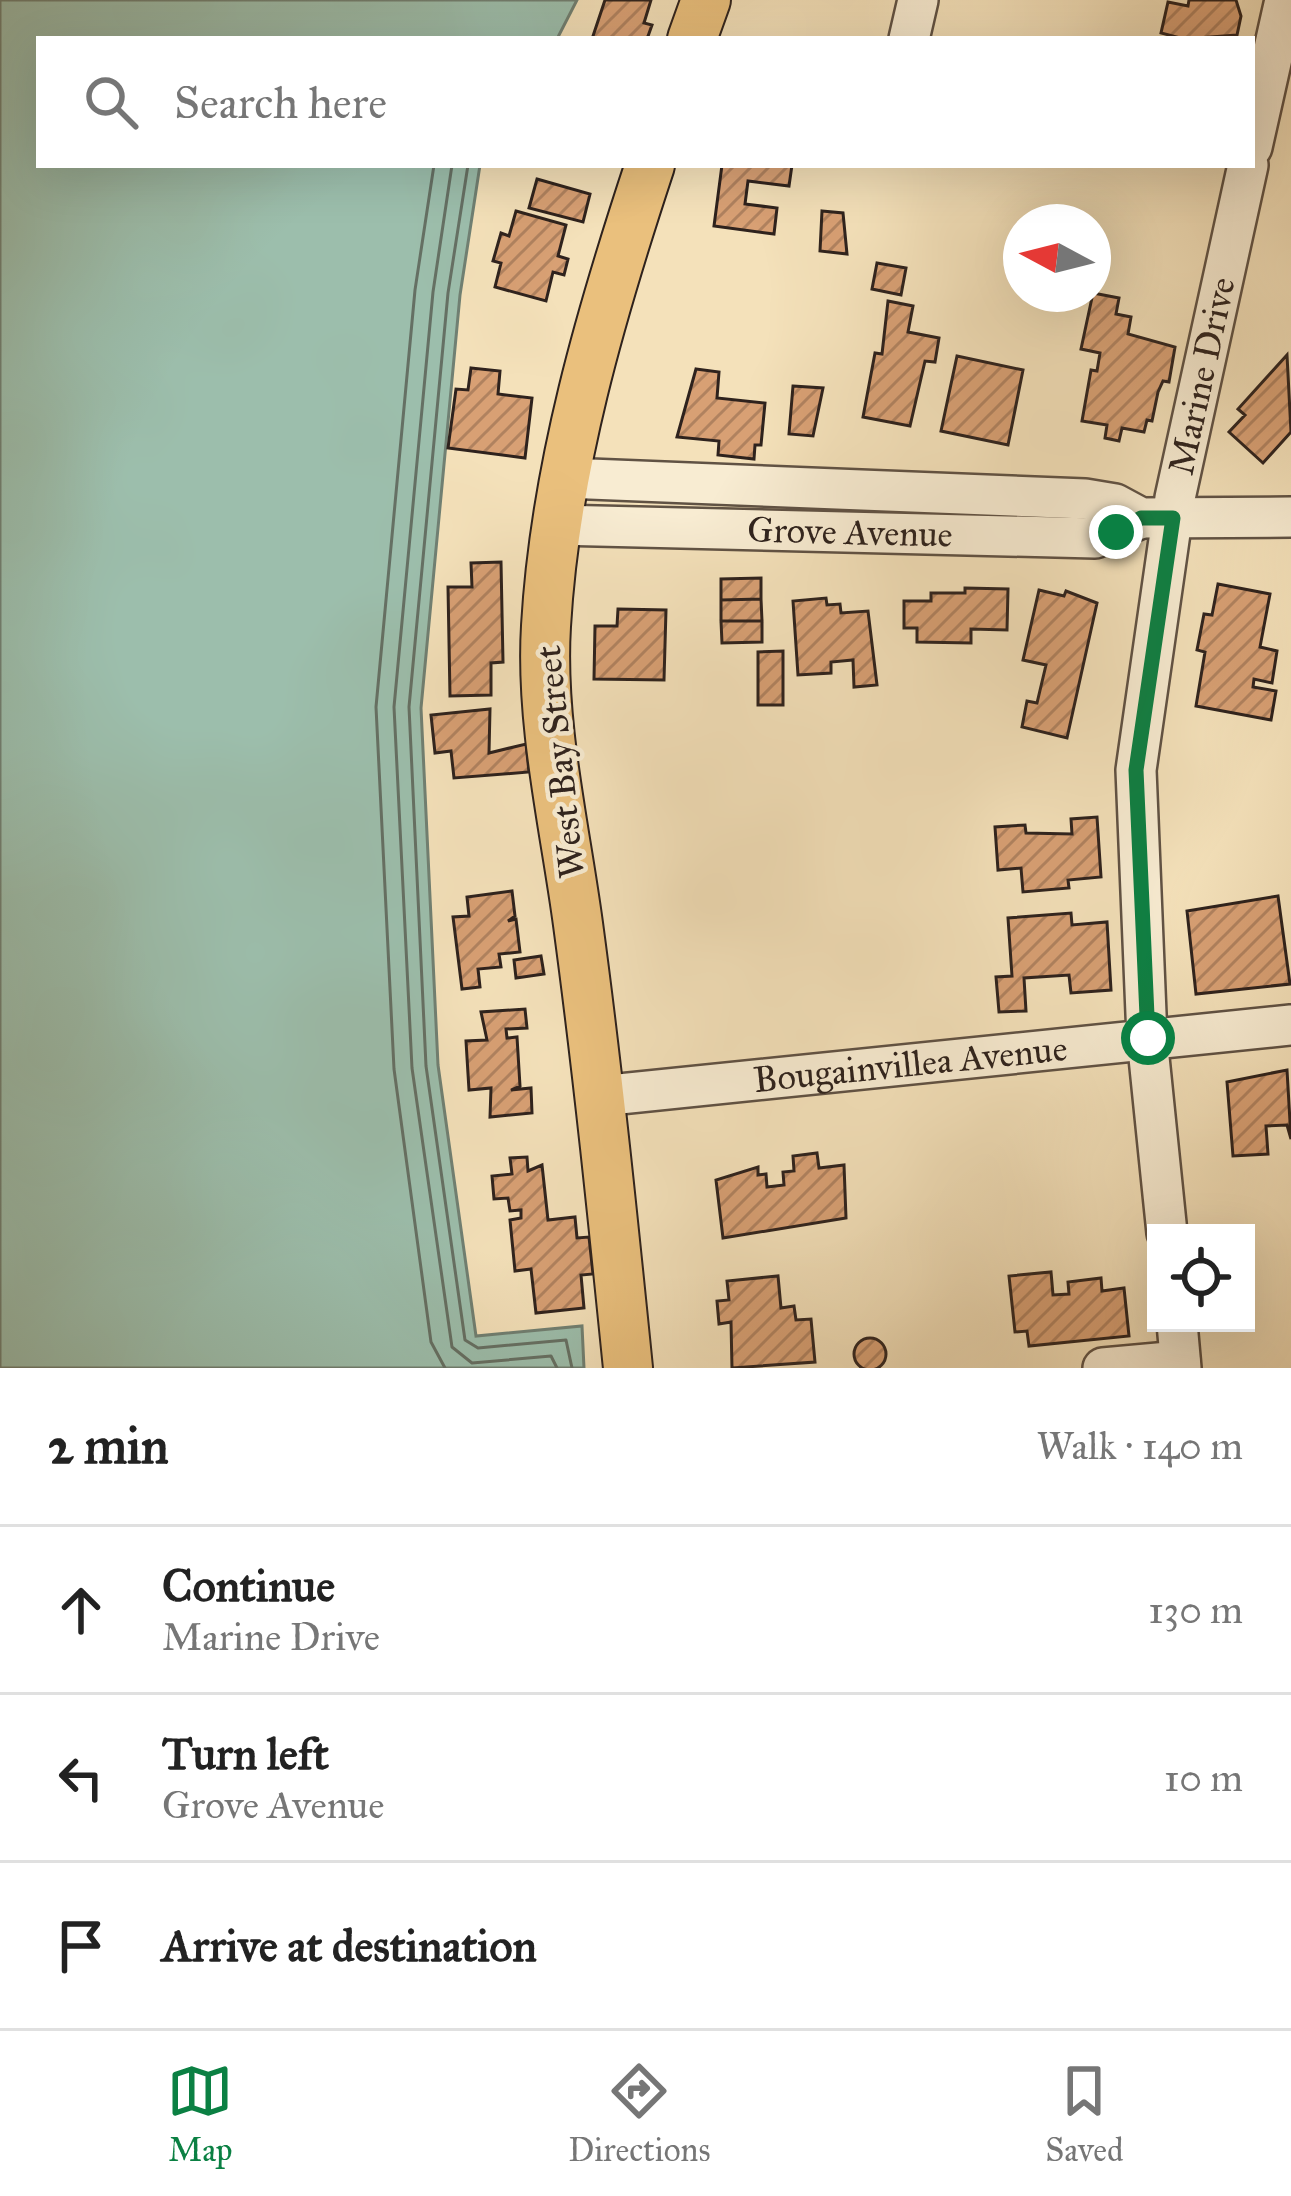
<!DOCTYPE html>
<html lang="en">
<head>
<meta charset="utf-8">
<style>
  body { margin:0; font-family:"IM FELL Great Primer",serif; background:#f2f2f2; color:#222 }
  .controls { position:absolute; right:36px; bottom:36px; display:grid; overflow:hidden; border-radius:0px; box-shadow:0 12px 48px #0002 }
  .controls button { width:108px; height:108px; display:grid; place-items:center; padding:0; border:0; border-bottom:3px solid #e0e0e0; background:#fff; color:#222; font:60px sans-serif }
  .compass { position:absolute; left:1003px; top:204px; width:108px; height:108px; border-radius:50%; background:#fff; box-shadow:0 12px 48px #0002; rotate:277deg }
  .stop { position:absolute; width:36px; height:36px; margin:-27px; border:9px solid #0b8043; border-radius:50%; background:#fff }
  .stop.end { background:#0b8043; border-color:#fff; box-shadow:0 3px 12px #0008 }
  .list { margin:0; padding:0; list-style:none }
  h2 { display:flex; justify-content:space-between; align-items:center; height:156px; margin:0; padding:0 48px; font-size:51px }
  h2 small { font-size:39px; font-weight:400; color:#767676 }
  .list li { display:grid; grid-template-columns:78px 1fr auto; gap:36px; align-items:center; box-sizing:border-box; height:168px; padding:0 48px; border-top:3px solid #e0e0e0 }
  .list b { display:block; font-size:45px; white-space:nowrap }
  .list p { margin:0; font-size:39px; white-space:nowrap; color:#767676 }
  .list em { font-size:39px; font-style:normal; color:#767676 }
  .icon { flex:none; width:66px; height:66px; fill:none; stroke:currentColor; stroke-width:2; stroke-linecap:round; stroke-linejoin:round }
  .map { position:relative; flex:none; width:1291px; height:1368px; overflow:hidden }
  .search { position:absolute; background:#fff; box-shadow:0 12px 48px #0002; left:36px; right:36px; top:36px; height:132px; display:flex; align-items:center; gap:30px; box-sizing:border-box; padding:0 42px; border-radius:0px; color:#767676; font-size:45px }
  .sheet { height:660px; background:#fff }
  nav { display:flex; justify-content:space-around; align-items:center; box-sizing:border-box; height:168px; border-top:3px solid #e0e0e0; background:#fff; font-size:33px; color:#767676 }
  nav a { display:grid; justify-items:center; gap:6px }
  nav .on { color:#0b8043 }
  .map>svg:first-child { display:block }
  .water { fill:#9cbeac; stroke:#708073; stroke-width:3 }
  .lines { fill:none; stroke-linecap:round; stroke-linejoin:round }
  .shore { stroke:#657064; stroke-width:3 }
  .building { fill:url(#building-hatch); stroke:#2e221d; stroke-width:3 }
  .minor-casing { stroke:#605244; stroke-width:44 }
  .major-casing { stroke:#2e221d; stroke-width:52 }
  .minor { stroke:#f8ecd2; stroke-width:39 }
  .major { stroke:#eac07d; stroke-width:48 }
  .route { stroke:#0b8043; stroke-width:15 }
  .labels { text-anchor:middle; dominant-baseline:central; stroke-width:9; stroke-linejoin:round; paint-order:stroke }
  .street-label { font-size:36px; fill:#2e221d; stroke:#f8ecd2 }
</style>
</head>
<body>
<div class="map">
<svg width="1291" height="1368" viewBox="0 0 1291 1368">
  <defs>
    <pattern id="building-hatch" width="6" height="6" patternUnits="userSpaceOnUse" patternTransform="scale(3)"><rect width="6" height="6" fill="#d8a074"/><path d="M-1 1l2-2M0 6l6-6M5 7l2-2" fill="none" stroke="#b0825f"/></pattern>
  </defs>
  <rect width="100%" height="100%" fill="#f4e1ba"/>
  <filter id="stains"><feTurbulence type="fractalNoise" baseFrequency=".00167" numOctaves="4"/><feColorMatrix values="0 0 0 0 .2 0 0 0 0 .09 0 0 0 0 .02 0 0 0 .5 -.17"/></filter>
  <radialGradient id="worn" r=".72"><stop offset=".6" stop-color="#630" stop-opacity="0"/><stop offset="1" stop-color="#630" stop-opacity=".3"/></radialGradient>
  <!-- water -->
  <path class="water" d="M0,0H577L557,39H39V165H480L460,295L421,708L438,1065L476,1336L582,1326L584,1368H0Z"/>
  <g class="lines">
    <!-- shore -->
    <path class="shore" d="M434,165L415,290L376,707L394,1069L431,1342L445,1368
      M452,165L433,292L394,707L412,1068L452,1347L472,1363L551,1356L557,1368
      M468,165L448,293L409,707L426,1066L465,1340L478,1348L566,1340L572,1368"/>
  </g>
  <!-- building -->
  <path class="building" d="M605,0H651L644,23L652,25L647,39H592Z
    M1189,0H1236L1241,16L1237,35L1184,39L1161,33L1168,2L1188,6Z
    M722,165H792L789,186L748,181L745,204L777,208L774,234L714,226Z
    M537,179L590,194L583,222L529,208Z
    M516,211L566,225L558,256L568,259L564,275L553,272L546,301L495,287L501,263L493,261L501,233L509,236Z
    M822,211L843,213L847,254L820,251Z
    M877,263L906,268L901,295L872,289Z
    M1093,293L1119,298L1116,314L1131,317L1128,334L1175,347L1169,382L1163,381L1158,392L1152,421L1147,420L1144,432L1122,428L1119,441L1105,438L1107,425L1082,421L1091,370L1097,371L1100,353L1081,349Z
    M888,301L913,306L908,332L939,338L935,362L925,361L910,426L863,417L875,353L882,354Z
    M1287,355L1291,432L1263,463L1229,432L1245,415L1238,409Z
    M957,356L1023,370L1008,445L941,431Z
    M471,368L500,371L498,394L532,398L525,458L448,448L456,389L468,390Z
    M696,369L719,372L717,398L765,403L761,445H755L754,459L718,455L719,441L677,437Z
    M793,386L823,388L813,436L789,434Z
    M501,562L503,662L491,663V695L450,696L448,587H472L471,563Z
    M761,578V599L721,600V579Z
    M1218,584L1270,594L1260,647L1277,651L1272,683L1254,679L1253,687L1276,691L1271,720L1196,706L1205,652L1197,650L1204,614L1212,615Z
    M965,588L1008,589L1007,630L971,629V643L917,642V628H904V601H931V593H965Z
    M1039,590L1064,596L1066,591L1097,603L1067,738L1022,727L1027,701L1037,703L1046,665L1023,660Z
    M826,598L827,605L840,604L841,613L868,611L877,685L854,687L853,660L831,662V673L798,675L793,601Z
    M761,599L762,621H721V600Z
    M618,609L666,610L664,680L594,679L595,626H617Z
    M721,621H762V642L722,643Z
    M783,651V705H758V652Z
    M490,709L489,753L526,744L529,772L454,778L451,751L435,753L431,715Z
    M1097,817L1101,877L1068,880L1069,888L1023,892L1021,868L998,870L995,827L1025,825L1026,833L1072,834L1071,819Z
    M512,891L515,916L508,921L516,919L520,952L499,954L501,967L478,969L480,987L462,989L453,917L469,916L467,897Z
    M1278,896L1290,984L1196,994L1187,911Z
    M1071,913L1072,925L1107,922L1111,990L1071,993L1069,975L1024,978L1026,1011L999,1012L996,977L1012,976L1008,918Z
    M541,956L544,974L516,978L514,960Z
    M525,1009L527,1028L506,1029L507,1038L517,1037L520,1086L511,1090L531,1088L532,1113L490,1117L491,1088L469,1090L466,1041L487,1040L481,1012Z
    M1287,1070L1291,1139L1287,1125L1266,1126L1268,1154L1233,1156L1227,1082Z
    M817,1153L819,1168L844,1165L846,1218L723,1238L716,1180L758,1167V1175L766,1174L767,1187L784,1185L783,1172L794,1171L793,1156Z
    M527,1157L528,1171L542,1165L548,1220L575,1217L577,1238L589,1237L593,1274L581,1275L584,1308L536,1313L531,1269L515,1271L510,1220L521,1218V1210L510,1211L508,1198L494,1199L492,1176L512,1174L510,1158Z
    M1051,1272L1053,1295L1069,1294L1068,1282L1101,1278L1102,1291L1124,1288L1129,1336L1029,1346L1027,1331L1015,1332L1009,1276Z
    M778,1276L781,1308L794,1306L796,1320L811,1319L815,1362L732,1368L731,1322L719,1324L717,1301L729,1300L727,1281Z
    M854 1354a16 16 0 1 1 32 0a16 16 0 1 1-32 0Z"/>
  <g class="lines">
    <!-- minor casing -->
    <g class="minor-casing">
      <g id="minor">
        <path d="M909,39L918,0"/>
        <path d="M1252,147L1285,0"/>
        <path d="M565,478L1085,499L1115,504L1141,518L1291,517"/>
        <path id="s1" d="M556,525L1095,538L1141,518"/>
        <path id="s2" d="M600,1096L1291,1025"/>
        <path id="s3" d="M1167,1233L1147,1038L1136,770L1175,498L1248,165"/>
        <path d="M1177,1323L1181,1368"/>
        <path d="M1103,1368L1180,1361"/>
      </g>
    </g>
    <!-- major casing -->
    <g class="major-casing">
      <path id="major" d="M692,39L706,0
        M628,1368C613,1220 598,1072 578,924C565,827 540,724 546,626C555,469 601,313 650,165"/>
    </g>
    <!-- minor -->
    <use href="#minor" class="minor"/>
    <!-- major -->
    <use href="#major" class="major"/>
  </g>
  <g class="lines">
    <!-- route -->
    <path class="route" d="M1116,532L1141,518H1173L1136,770L1148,1038"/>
  </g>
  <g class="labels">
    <!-- street labels -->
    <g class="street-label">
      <text stroke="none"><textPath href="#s3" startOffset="864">Marine Drive</textPath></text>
      <text stroke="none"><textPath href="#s1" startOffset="294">Grove Avenue</textPath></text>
      <text transform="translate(560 762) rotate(-96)">West Bay Street</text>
      <text stroke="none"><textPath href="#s2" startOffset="312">Bougainvillea Avenue</textPath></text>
    </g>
  </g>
  <rect width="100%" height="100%" filter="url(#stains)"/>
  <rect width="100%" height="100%" fill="url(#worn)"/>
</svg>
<div class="controls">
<button><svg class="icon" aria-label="locate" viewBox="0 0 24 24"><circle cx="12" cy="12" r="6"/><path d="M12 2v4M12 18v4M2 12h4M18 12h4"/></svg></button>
</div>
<svg class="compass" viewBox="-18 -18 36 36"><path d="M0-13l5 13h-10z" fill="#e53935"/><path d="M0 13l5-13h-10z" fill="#767676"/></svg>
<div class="stop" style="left:1148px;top:1038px"></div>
<div class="stop end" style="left:1116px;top:532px"></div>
<div class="search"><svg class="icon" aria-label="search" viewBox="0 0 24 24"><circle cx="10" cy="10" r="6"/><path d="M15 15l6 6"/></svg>Search here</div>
</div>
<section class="sheet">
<h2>2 min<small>Walk · 140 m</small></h2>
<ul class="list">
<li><svg class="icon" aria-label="ahead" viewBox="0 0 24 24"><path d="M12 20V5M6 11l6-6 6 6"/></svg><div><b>Continue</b><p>Marine Drive</p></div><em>130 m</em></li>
<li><svg class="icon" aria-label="left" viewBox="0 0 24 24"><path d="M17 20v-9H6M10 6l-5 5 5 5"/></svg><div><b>Turn left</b><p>Grove Avenue</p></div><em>10 m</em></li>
<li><svg class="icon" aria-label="arrive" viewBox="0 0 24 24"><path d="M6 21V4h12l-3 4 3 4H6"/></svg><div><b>Arrive at destination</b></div></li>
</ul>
</section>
<nav>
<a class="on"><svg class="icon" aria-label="map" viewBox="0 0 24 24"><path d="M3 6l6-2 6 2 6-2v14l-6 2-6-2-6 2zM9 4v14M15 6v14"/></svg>Map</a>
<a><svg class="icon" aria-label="directions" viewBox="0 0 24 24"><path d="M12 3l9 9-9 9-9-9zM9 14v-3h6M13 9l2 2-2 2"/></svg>Directions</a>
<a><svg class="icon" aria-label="saved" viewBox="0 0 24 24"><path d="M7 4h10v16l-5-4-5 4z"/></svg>Saved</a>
</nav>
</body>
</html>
